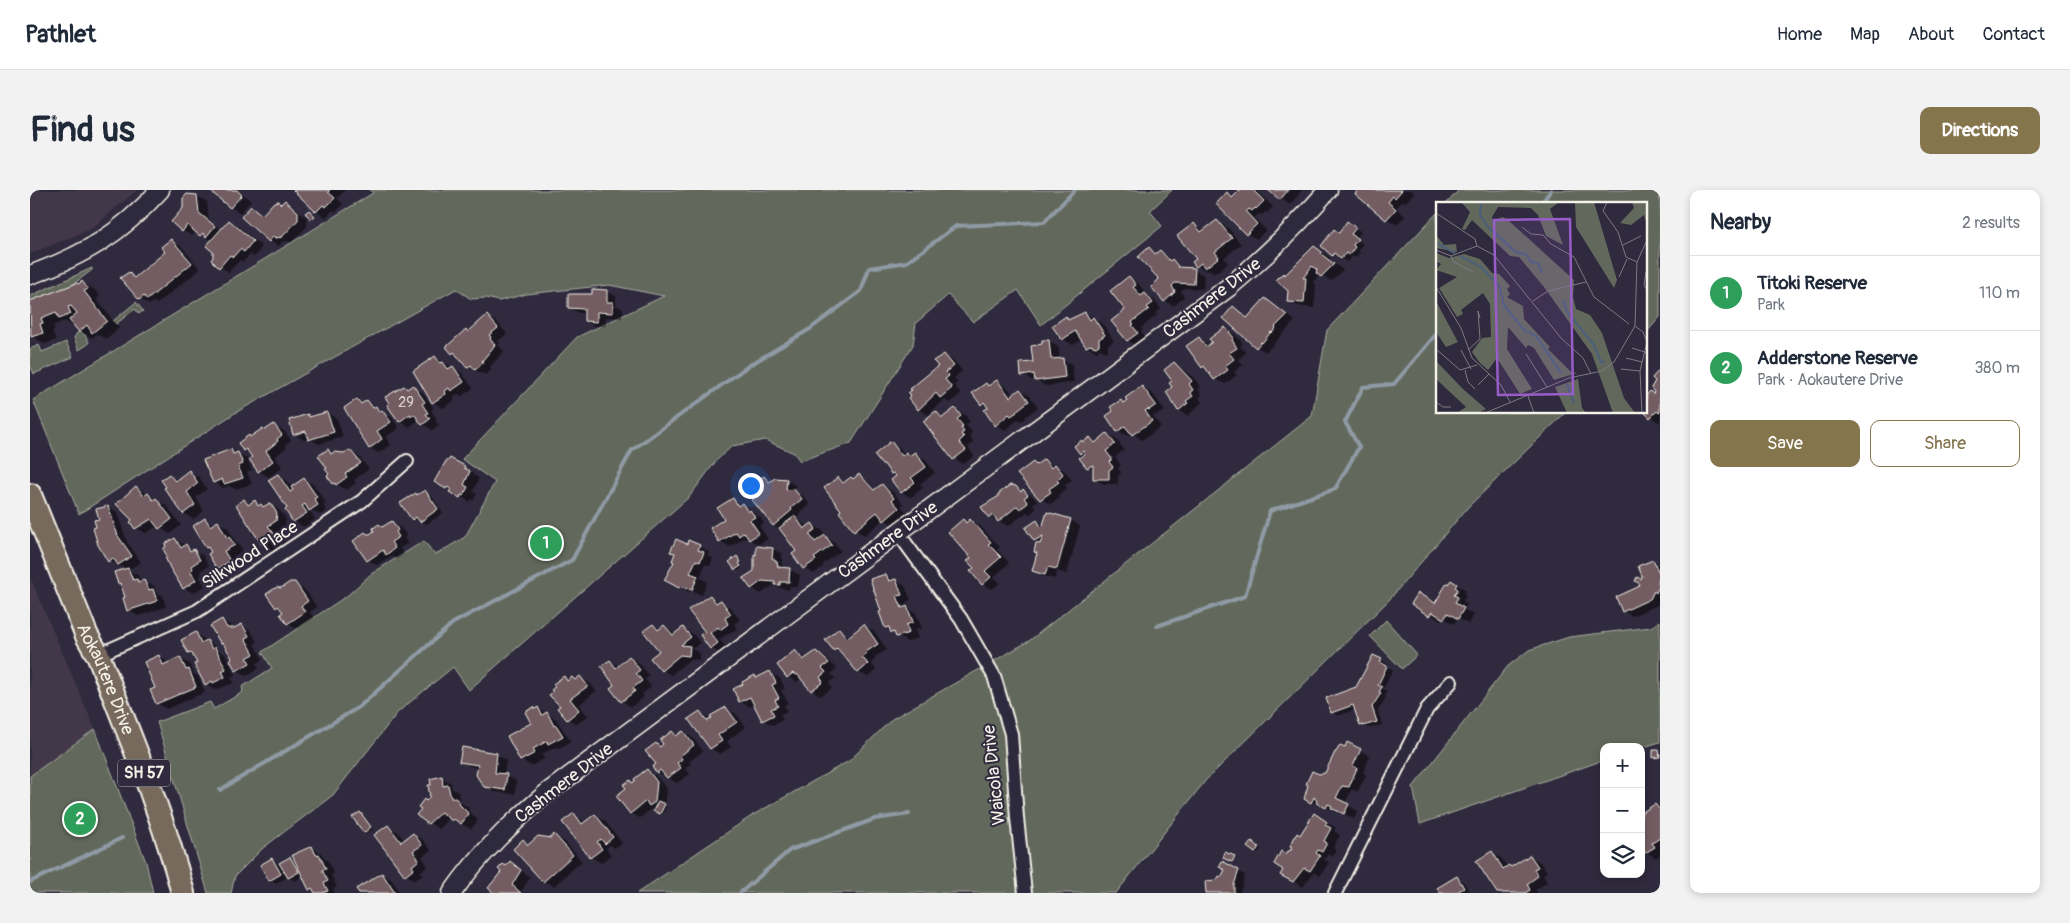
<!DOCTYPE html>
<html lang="en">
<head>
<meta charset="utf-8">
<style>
  body { margin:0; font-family:Pangolin,sans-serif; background:#f2f2f3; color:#1f2937 }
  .controls { position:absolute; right:15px; bottom:15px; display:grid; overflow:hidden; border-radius:10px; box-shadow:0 2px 8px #0003 }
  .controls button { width:45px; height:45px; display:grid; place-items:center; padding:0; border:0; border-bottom:1px solid #e0e1e3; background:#fff; color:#1f2937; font:25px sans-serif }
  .you { position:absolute; left:720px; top:295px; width:18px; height:18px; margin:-12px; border:4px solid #fff; border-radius:50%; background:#1a73e8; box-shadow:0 0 0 8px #1a73e833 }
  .badge { display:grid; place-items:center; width:32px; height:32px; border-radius:50%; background:#84754c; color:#fff; font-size:16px; font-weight:700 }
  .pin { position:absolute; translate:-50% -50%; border:2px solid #fff; box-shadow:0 1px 5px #0006 }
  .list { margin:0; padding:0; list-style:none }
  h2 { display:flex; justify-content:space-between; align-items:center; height:65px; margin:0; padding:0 20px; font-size:21px }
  h2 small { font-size:16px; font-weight:400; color:#747a83 }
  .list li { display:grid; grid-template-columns:32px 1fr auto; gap:15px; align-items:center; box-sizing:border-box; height:75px; padding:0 20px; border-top:1px solid #e0e1e3 }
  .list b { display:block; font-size:19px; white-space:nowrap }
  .list p { margin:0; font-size:16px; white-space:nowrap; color:#747a83 }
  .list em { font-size:16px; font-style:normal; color:#747a83 }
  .actions { display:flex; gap:10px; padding:15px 20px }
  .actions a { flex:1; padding:11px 0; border:1px solid #84754c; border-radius:10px; text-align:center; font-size:18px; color:#84754c }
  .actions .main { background:#84754c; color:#fff }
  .icon { flex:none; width:28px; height:28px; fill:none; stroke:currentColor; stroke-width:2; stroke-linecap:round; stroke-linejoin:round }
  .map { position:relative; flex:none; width:1630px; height:703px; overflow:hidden; border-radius:10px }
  header { display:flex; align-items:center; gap:30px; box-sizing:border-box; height:70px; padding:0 25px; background:#fff; border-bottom:1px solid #e0e1e3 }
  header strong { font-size:24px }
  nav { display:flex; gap:28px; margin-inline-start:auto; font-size:18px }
  .intro { display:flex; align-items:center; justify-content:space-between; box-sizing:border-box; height:120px; padding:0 30px }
  h1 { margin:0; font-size:35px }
  .button { padding:12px 22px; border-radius:10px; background:#84754c; color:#fff; font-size:18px; font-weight:700 }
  main { display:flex; gap:30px; padding:0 30px }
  aside { flex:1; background:#fff; border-radius:10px; box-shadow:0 2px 8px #0003 }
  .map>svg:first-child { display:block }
  .built { fill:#433948 }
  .green { fill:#62695c; stroke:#abada2 }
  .shadow { fill:#0007; fill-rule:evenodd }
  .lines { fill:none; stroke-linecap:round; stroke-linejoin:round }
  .stream { stroke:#909aa5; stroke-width:4 }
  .building { fill:#735d62; stroke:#f4f1e8 }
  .street-casing { stroke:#f4f1e8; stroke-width:16 }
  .secondary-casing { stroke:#f4f1e8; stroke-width:21 }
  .highway-casing { stroke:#f4f1e8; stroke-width:26 }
  .street { stroke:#2f2a3d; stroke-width:12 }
  .secondary { stroke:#2f2a3d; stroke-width:18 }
  .highway { stroke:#77695c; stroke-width:22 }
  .labels { text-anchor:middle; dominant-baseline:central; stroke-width:4; stroke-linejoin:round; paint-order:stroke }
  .number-label { font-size:15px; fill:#d4ccc6 }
  .shield { fill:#2f2a3d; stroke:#b9b5b5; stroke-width:1 }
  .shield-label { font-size:16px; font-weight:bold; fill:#f4f1e8 }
  .street-label { font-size:18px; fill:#f4f1e8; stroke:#2f2a3d }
  .inset-river { fill:none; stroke:#4e6078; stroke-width:2.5 }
  .inset-road { fill:none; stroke:#7e7a81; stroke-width:1 }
  .view { fill:#995dc9; fill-opacity:0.15; stroke:#995dc9; stroke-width:2.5 }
  .inset-edge { fill:none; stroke:#f4f1e8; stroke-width:2.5 }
</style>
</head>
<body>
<header>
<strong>Pathlet</strong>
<nav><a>Home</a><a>Map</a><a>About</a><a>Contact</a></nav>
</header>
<div class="intro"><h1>Find us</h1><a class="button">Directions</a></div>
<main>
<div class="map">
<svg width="1630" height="703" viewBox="0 0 1630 703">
  <rect width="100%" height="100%" fill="#2f2a3d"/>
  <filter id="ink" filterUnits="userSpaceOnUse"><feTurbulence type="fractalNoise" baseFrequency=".02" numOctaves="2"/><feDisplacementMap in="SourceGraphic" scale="10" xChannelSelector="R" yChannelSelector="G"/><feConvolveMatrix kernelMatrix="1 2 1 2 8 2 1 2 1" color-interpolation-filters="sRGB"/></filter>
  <g filter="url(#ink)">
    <!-- built -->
    <path class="built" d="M0,0H107L61,39L0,64Z
      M0,387L65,539L0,586Z"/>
    <!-- green -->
    <path class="green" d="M340,0H1142L1120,21L1132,36L1011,135L988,100L943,132L918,105L886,133L883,155L821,253L770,271L764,263L735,250L702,256L686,271L659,307L439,500L423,477L368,522L303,605L233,658L205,686L201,703H178L127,532L180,512L184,519L213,502L212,497L242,478L232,462L318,405L341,384L394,351L405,365L435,347L465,292L432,269L547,147L634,106L579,95L497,104L469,111L456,108L441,109L426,99L205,223L49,324L3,210L343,3Z
      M1429,0H1628L1630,9V127L1616,143V14H1416Z
      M1407,23L1408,222L1535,223L1438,317L1359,410L1176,590L1086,703H607L723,625L819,571L862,529L999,451L1282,226L1297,140Z
      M62,78V80L42,95L0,111V106Z
      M106,112L113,121L109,124L105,119L86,134L83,131Z
      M51,142L55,145L59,152L57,155L49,160L44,148L47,143Z
      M36,152L43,167L4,184L0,175V159L9,155L12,162Z
      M1356,430L1387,465L1372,479L1340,446Z
      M1630,431V552L1611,558L1574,557V570L1390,634L1383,597L1478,476L1499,460L1539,447L1621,437Z
      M65,539L116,672L123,703H0V586Z"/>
    <!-- shadow -->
    <path class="shadow" d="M181,0H208L221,11L210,23L201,17Z
      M265,0H315L307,8L313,14L306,22L303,20L296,27L286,21Z
      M1210,0H1226L1243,17L1237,23L1235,22L1232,25L1229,24L1224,28L1236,40L1227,49L1217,44L1197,4L1204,8Z
      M1240,0H1272L1260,15Z
      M1330,0H1381L1384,3L1376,12L1373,11L1366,18L1375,26L1367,35L1357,29L1342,16Z
      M167,6L177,12L179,30L191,40L199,31L209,37L232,57L224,67L220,64L213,72L210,70L199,82L190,77L184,68L182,51L166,41L162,46L153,41Z
      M255,11L277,28V36L262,52L253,51L249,56L239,51L221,17L234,25Z
      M1187,31L1197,37L1211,54L1194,68L1198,73L1185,83L1179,79L1177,81L1167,76L1164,35L1174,40Z
      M1317,32L1331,42L1326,48L1333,54L1328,60L1330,62L1325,68L1322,66L1318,72L1303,65L1310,44Z
      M142,50L151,56L170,79L127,114L123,112L119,115L110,109L99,83L106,87L137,62Z
      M1285,58L1301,68L1299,70L1313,80L1301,91L1290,84L1283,93L1286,95L1284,118L1268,116L1258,111L1259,101L1256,86Z
      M1119,59L1127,64L1130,61L1154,79L1164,80L1174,85L1173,99L1155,98L1151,101L1154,107L1144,116L1135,111L1130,89Z
      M1099,87L1108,93L1114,101L1112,103L1114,105L1124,110L1131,119L1126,123L1127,125L1111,138L1113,140L1111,141L1116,148L1107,156L1097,150Z
      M53,93L65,100L70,107L66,109L89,138L76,149L67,144L62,148L49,141L45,135L43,136L34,131L23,136L25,140L22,141L26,150L15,154L2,146L0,142V113Z
      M576,101L586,106V115L593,119L592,128L576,127V136H565L556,131V123H549L539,118Z
      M1245,115L1265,131L1236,162L1227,157L1204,118L1219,128Z
      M1055,123L1073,134L1084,151L1078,155V160L1076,162L1070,159L1067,162L1057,156L1052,149L1043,155L1033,149L1024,136L1036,128L1040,130Z
      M457,127L467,132L477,144L468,151L470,153L468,155L474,161L460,177L462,179L456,185L438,177L429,167L423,163L436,141L439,142Z
      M1195,139L1205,144L1213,154L1210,156L1216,163L1208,169L1213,175L1204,182L1207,185L1195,194L1185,189L1178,180L1173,177L1169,148L1180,155Z
      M1019,151L1028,156L1030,169L1042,174L1044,192L1016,196L1006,190H1002L992,185L1004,173L1013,156Z
      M914,166L924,171L932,181L924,188L928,192L924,195L931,204L920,213L914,210L898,225L889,219Z
      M405,167L432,183L443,198L432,206L428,204L423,207L425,210L413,218L403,212L385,181Z
      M1144,173L1163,187L1171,197L1168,199L1172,205L1169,208L1172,212L1158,226L1149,220L1144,197Z
      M1630,181V233L1616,222L1623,205Z
      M967,192L977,197L983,206L990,200L1000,206L1008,217L995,227L996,228L992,231L988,229L976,240L966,235L959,218L951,214L956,194L960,197Z
      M383,197L392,202L404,218L401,220L407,229L405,230L409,235L402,240L393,234L389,230L379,237L370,231L378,200Z
      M1113,198L1122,203L1135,221L1123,226L1131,237L1112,250L1102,243L1098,246L1088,241L1084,222L1091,211L1094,213Z
      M327,210L333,214L337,212L362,227L369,238L356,247L361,255L349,263L339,258Z
      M925,220L935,225L940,232L936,235L942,242L940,244L943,253L938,257L944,266L934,274L924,269L906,222L915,228Z
      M297,223L307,229L313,247L289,254L278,248L274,250L264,244L277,226L281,228Z
      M244,235L254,241L261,250L255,255L257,257L245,267L252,277L239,287L229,281L221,270L223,268L214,260L221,248Z
      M1077,244L1087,250L1094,260L1085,267L1091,275L1088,278L1091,283L1088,286V294H1074L1064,289V280L1058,277L1055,265L1051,263L1052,251L1054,253L1060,248L1067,252Z
      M861,252L870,258L875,265L881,266L885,263L895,269L905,283L890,294L893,298L881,307L871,302L868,286L853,274Z
      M201,260L217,269L222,280L217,282L222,294L205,299L199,296L193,298L184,292Z
      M298,261L303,264H314L320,261L329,267L339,279L324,290L326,293L317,300L313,298L304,293L300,285Z
      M420,269L444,283L443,285L449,288L443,302L447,304L443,311L441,309L440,312L406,292Z
      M1014,271L1035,281L1042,290L1035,295L1037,298L1028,305L1030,307L1021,314L1011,309L1005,301L998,297L988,285L1003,273L1007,276Z
      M159,282L169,287L177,299L166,307L174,321L163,329L154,323L137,297L139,285L148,290Z
      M248,285L257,291L262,298L274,289L284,295L296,313L293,315L297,321L290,325L279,319L285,329L274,337L264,331Z
      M829,286L839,292L846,300L852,295L862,301L873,314L871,316L878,324L864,335L854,329L835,345L825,340L813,320L808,288L816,292Z
      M734,287L742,292L757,290L766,296L765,301L773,306L780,315L769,324L771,326L767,329L778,337L782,335L792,340L795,344L793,346L804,352L811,361L793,374L794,376L784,384L774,378L764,365L768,361L752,340L743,335L726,308L723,290L727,293Z
      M106,297L136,315L151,335L140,344L128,336L116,343L106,338L104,330ZM126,325L127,327L110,338V334Z
      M986,297L1003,306L1007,311L1003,314L1006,319L1000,324L997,322L978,336L960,327Z
      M395,301L401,305L413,323L397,334L383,329L386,304L388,306Z
      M214,310L221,314L225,312L235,317L240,314L249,320L256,329L255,336L247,342L254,352L243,360L233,354L208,315Z
      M703,310L730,327L734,333L729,336L738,349L729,354L714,348L700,357L690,351L682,338L696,329Z
      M77,317L87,322L97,352L111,372L98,380L108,385L110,392L114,391L124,396L126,402L133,406L136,417L108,426L99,420L92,395L89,393L97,379L79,371L68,338Z
      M1018,324L1041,330L1050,336L1037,384L1027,381L1025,389L1013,386L1003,380L1008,363L1005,361L1008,352L1004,351L1007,332L1014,336Z
      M175,330L184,335L188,332L198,338L205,351L213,360L203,367L209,376L198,383L188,378L183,362L177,357Z
      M941,330L950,336L970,357L967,360L979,373L964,387L970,393L962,399L953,394L945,378L933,331L937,333Z
      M362,332L371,338L377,346L374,348L378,353L370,358L374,364L367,369L361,366L347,375L338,370L339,345L350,335L354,338Z
      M145,349L173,366L179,376L170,381L172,385L169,386L175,396L163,403L154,398Z
      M658,355L669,356L679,362L677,365L683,368L680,376L675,374L670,388L677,392L672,405L660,400L659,402L636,389L645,372L646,364L642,361Z
      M743,359L752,364V374L755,379L760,380L770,385L768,397L760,396L759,400L742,396L731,404L722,398L725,381Z
      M707,368L712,373L710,375L712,378L708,381L706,379Z
      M1623,372L1630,376V414L1602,426L1593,421L1609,398Z
      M856,385L875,396L881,410L876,412L879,419L886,423L892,438L885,440L888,448L877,452L856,437L853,422Z
      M1421,392L1436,400L1434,404L1436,406L1433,411L1437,414L1434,419L1443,425L1438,434L1428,428L1424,434L1412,427L1410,430L1383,414L1406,415Z
      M265,394L275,400L287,417L280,422L284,428L267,439L258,433L253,421L246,417L251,400Z
      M680,407L700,417L710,430L704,434L707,439L689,449L697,459L691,464L681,458L676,442Z
      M192,431L202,436L204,440L212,435L221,441L227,452L224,454L233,469L226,474L229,478L217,486L207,480L196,456L192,453Z
      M623,435L630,439L634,436L646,444L653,438L663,444L670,453L662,459L670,463L669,470L660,469L641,485L632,480L631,461Z
      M834,436L844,441L857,460L844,467L846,469L841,473L846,480L838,487L828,482L815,465L805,460L809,440L820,447Z
      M166,444L187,457L189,461L195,464L205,485L201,487L204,493L185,500L176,494L164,466L159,463Z
      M765,462L777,469L786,463L796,468L807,479L801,484L805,488L799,493L802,498L791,506L782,500L772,488L767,492L757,487Z
      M1344,466L1358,474L1356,476L1363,480L1353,499L1357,501L1355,506L1356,507L1348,521L1352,535L1338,538L1331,535L1326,519L1308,526L1302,522L1326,498Z
      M129,467L139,473L150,469L160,474L164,484L168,486L175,502L137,519L127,513L122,501L127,499Z
      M600,467L609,473L619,486L615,489L621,497L612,504L614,507L601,517L592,511L580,471L590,477Z
      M740,483L750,488L755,499L751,500L758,513L754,515L757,521L750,525L753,530L743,535L733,530L725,514L720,517L710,511L725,486L728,488Z
      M550,487L560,493L566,501L549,515L558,526L547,534L538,529L527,497L534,488L539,491L542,488L546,490Z
      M696,518L706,524L716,537L697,551L701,557L690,564L680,558L670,523L681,530Z
      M508,519L526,529L541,552L529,558L526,557L512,564L514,569L501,576L491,570L478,546L503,533L506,520Z
      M642,542L649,546L653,542L663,548L673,561L659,572L661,574L655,578L660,584L647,593L627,582L626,554L632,557Z
      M1318,554L1340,566L1333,583L1336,585L1328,601L1321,600L1315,614L1328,621L1324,629L1307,620L1306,622L1292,615L1291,617L1275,608L1288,585L1296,584Z
      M467,565L476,570L474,585L486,591L485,604L465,602L455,596L448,578L440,576L431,571Z
      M617,580L626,586L637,599L635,616L636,617L633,624L625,620L627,615L610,628L601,623L597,598L600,591L604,593Z
      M411,588L421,593L422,599L428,602L430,612L439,618L438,620L448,630L441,639L420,628L409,639L388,625L401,607L402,596Z
      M1626,615L1630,618V665L1626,668L1616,662Z
      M330,623L343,639L337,643L335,642Z
      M544,625L556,633L565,625L575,631L592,653L585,658L580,655L576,658L581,665L571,673L561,667L534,633Z
      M1284,625L1306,638L1304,641L1310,645L1303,658L1306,660L1302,667L1298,664L1294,670L1299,672L1290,686L1284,682L1273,697L1252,684L1255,679L1256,666L1260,663Z
      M358,636L368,642L375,651L383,644L393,650L401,660L392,667L398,676L390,682L393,685L385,690L376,685Z
      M524,646L534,651L552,671L524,696L514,691L493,651L500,655L521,649Z
      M1225,654L1231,659L1228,663L1225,662Z
      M282,657L291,663L294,668L298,671L304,684L301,685L307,697L303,699L305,703H286L280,699L273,686L265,691L258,687L246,693L240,690L242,670L249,674L260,668L266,672Z
      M1462,663L1471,668L1478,678H1482L1500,666L1510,672L1517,682L1513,685L1517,692L1505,700L1508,703H1468Z
      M481,673L500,687L491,702L492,703H466L477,677Z
      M1192,673L1215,685L1210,703H1177L1192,689L1196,680Z
      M352,684L362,690L370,703H330Z
      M1427,688L1433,691L1439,701L1436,703H1412Z"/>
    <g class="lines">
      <!-- stream -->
      <path class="stream" d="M1511,14L1521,0
        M1127,436L1215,406L1240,321L1305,299L1329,257L1315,232L1333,197L1364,194L1408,142
        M190,600L329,517L423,433L542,370L602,260L718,176L780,139L831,101L839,78L877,72L926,36L1014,32L1045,0
        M0,692L92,648
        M710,703L760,660L845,629L879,624"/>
    </g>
    <!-- building -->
    <path class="building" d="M179,0H207L212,5L200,18Z
      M263,0H300L298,2L305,8L296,17L293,15L286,22Z
      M1208,0H1223L1234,11L1226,19L1225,18L1222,21L1219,19L1216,22L1227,34L1216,45L1186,14L1197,2L1202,8L1209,1Z
      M1238,0H1258L1250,10Z
      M1328,0H1372L1365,8L1363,6L1358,12L1366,19L1356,30L1325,4Z
      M157,4L167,5L169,23L185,36L176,47L173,43L170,46L157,35L152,42L141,32L153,18V8Z
      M255,10L268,22V30L252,47L245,48L243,46L239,52L211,27L221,16L232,25L244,12L248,11L251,14Z
      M279,20L285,26L281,29L275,23Z
      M199,30L223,51L214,62L210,59L203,67L200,65L189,78L181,70L183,67V62L176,56Z
      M1187,30L1202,48L1185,62L1189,67L1175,78L1171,73L1166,77L1162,72L1166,69L1147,46L1164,33L1171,42Z
      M1317,31L1326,38L1321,44L1328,49L1323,55L1325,57L1319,65L1316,63L1311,69L1304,63L1302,66L1291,56L1304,39L1309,43Z
      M141,49L162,73L117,110L114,106L109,110L90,88L99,82L104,88L135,62L131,57Z
      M1284,56L1292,62L1291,64L1304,74L1291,87L1286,83L1287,80L1282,76L1273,88H1276L1274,113L1257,112L1258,101L1246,90L1253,83L1255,85Z
      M1119,57L1125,64L1130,60L1140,71L1142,69L1148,76L1147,77L1165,78L1164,94L1145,93L1142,96L1145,102L1134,112L1121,97L1129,89L1108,67Z
      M1099,86L1106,95L1103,97L1111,106L1115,103L1123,113L1117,117L1119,119L1102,132L1104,134L1102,135L1108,143L1097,151L1081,131L1095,120L1080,101Z
      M52,91L58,99L54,101L77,131L62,143L57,135L49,142L39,130L47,123L41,116L38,117L41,124L29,129L26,122L11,128L13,133L10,134L13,143L1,147L0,111L47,93L49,94Z
      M562,99L577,100V112H583V123L567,122V132L554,131V119L538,118V104H562Z
      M1235,108L1257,125L1245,137L1246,138L1242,143L1241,142L1232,153L1231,152L1226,158L1193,128L1203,116L1217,128Z
      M1055,122L1060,130L1063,127L1075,145L1069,149V155L1066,157L1060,155L1056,157L1045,141L1032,150L1022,136L1036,126L1038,130Z
      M457,125L468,138L459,145L461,147L460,149L465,155L452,171L453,173L445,180L441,175L437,178L424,162L422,164L416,157L436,139L438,142Z
      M1195,137L1204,148L1202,150L1207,158L1199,163L1204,169L1195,176L1198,180L1184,190L1174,176L1172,178L1156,156L1169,147L1176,157L1182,152L1179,149Z
      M1012,150H1019L1021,169L1033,168L1035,187L1005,191L1004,184L991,186L990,173L1003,172L1001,156L1012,154Z
      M914,164L924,176L915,182L919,186L915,189L922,198L910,208L906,203L888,220L878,208L881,205L878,203L882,200L880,199L908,176L903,171Z
      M405,166L410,173L413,172L418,179L423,176L434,192L421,201L419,198L415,201L416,204L402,213L383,181Z
      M1144,172L1162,191L1159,194L1163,200L1160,202L1163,206L1156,211L1158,213L1148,221L1136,202L1142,197L1139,193L1142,191L1134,180Z
      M1630,179V222L1629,223L1627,221L1620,228L1614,222H1616V206L1620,201L1623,204L1624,202L1621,198L1625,191L1622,188Z
      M967,190L980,207L990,199L999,211L986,221L987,222L981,226L979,224L965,236L954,220L958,218L954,212L951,215L942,203L956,193L958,196Z
      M383,195L395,212L392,214L398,223L396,224L400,229L392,235L384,224L381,226L380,224L369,232L357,215L359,213L355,207L374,196L377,199Z
      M1112,196L1126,215L1119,220L1118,219L1115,221L1122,231L1102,245L1095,236L1087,242L1076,226L1083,221L1080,217L1091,210L1093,213L1097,210L1095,208Z
      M327,209L331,214L337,210L343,218L346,216L349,222L352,220L361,232L347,241L352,249L339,259L314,218Z
      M925,218L931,226L927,229L933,236L931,238L934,242L931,244L934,247L929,252L936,260L923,270L893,231L906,221L912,228Z
      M297,222L304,242L278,250L276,241L263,245L259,230L278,224L279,227Z
      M244,234L252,245L247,249L248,251L236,261L243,271L228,282L219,269L222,267L216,259L213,261L208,253L219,245L220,247L233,238L235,240Z
      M1077,243L1085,254L1076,261L1082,269L1079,272L1083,277L1079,280V289H1063V275L1057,278L1049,268L1055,264L1053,261L1050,264L1044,256L1052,250L1053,252L1060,247L1065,253Z
      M861,251L872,266L876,262L879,266L885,262L896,277L881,288L885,292L871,303L861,290L866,286L863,283L861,284L854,274L852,275L844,265Z
      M201,259L203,264L208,262L213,274L208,276L213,288L194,294L192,289L183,293L173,270Z
      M298,259L301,264L304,262L314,263L320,260L331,273L315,284L317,287L306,295L305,293L303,294L297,286L299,284L295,279L297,278L288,266Z
      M420,268L435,276L434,278L440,281L434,295L438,297L433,306L431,305L430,308L419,302L421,299L417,297L416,299L404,292L416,271H418Z
      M1014,269L1021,278L1025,274L1033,284L1027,290L1029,292L1019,299L1021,302L1010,310L987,284L1003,272L1006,275Z
      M159,280L168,293L157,302L165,315L153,324L134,298L136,297L131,290L139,284L145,291Z
      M248,284L260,302L263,300L261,297L274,288L287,307L284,309L288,315L279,321L275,314L272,316L277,323L263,332L255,320L257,318L238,290Z
      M829,284L844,300L852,294L864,308L862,310L869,318L854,331L847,322L824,341L809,322L811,320L794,298L808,287L813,293L821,287L823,289Z
      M734,286L739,292L745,288L757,289L756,300L764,299L772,309L761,318L762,320L743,336L722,310L724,308L714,295L723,289L725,292Z
      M980,295L986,296L991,302L993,299L998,305L994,308L998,313L990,319L987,316L968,332L963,325L959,328L951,317L969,306L968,304Z
      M106,296L114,306L118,303L123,310L126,308L142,329L129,339L121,329L105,339L100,332L102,330L86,314Z
      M395,300L408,319L390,332L386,327L382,330L370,313L386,303L387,305Z
      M703,308L708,316L712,313L718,322L720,320L725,327L720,330L729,343L719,350L714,342L709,346L706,342L689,352L680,338L694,329L687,318Z
      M214,309L218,315L225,310L228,316L231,314L233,317L240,313L247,323L246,331L238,336L246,346L232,355L206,315Z
      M78,316L88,346L102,366L88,375L83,368L78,372L68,355L63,338L66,337L64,330L69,329L66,319Z
      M1017,322L1041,329L1027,379L1018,377L1015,385L1002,381L1007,363L1004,362L1006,353L1010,354L1013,346L1004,351L995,338L1007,330L1011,337L1013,335Z
      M765,326L774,339L782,333L786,339L779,344L785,352L795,345L802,355L784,368L786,370L773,379L762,364L766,361L749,338Z
      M175,328L180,336L188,331L197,348L199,347L205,355L194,361L200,371L187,379L178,364L181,362L178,357L176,358L163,336Z
      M933,329L936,333L940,329L961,352L958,354L971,367L955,381L961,387L952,395L940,381L944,378L937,371L941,368L918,342Z
      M362,331L368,340L366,342L369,347L361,352L365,358L356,365L353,360L337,371L323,351L335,342L337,344H340L344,341L343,338L349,334L352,337Z
      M145,348L151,358L156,354L160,361L164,359L170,370L161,376L163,379L160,381L166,390L153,399L140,378L135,367L137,366L133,359L136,357L135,354Z
      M646,349L657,354L658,350L670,355L668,360L674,362L670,372L666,370L660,383L668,386L662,400L650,396L649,398L634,390L644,372L642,371L645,363L640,362Z
      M726,356L743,358L742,368L747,372L748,377L760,378L759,392H750V395H744L745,392L732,391L721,399L713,388L724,381V364L726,365Z
      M707,366L711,372L709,373L711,376L705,380L699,372Z
      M1623,370L1630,385L1628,393L1630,394L1626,403L1624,401L1620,409L1592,422L1586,407L1608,397L1610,394L1605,391L1607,387L1611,389L1612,386L1608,376Z
      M98,378L103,390L107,389L108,392L114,390L119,400L123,399L127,411L97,421L93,408L95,407L90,393L88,394L84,382Z
      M856,384L859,391L866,389L872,405L867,406L872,418L877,416L883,432L876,435L879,443L866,447L864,442L861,443L859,437L855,438L849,422L851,421L840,389Z
      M1421,390L1427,394L1425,397L1428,399L1424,405L1428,407L1425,413L1434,418L1428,429L1418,423L1414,429L1402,422L1399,426L1381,414L1388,403L1405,413L1417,393L1418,394Z
      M260,392H265L278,411L271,416L275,422L257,434L250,424L253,422L248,416L246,418L236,404L247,397L251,398Z
      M680,405L686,413L691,410L701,424L695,428L698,434L690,440L688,437L680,443L688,453L680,459L670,445L675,442L658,420Z
      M192,429L197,438H204L212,434L219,446L215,448L224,464L217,468L220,473L206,481L200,470L202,468L193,453L191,454L180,436Z
      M623,434L628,440L634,435L643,445L653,437L661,447L651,455L660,456L659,466L650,465L631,481L620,468L629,461L613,441Z
      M834,434L848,454L836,462L837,463L832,467L838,474L828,483L807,458L804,461L795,450L809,438L817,448Z
      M166,442L171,453L177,450L182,459L185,457L196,479L192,481L195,487L183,493L182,491L175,495L164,474L167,473L161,462L158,463L151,450Z
      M765,460L773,470L786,461L799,473L792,478L796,482L790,487L793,492L781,501L767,484L765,485L763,483L757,488L747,475Z
      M129,465L133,475L150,467L156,480L159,479L166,497L126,514L120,500L125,498L114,472Z
      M1343,465L1352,469L1350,472L1357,476L1348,495L1352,497L1349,502L1351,503L1342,517L1347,532L1333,536V535L1330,536L1323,515L1301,523L1296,508L1326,497Z
      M599,466L610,480L606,483L612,491L603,498L605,501L591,512L580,498L584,495L571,476L580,470L586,478Z
      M740,481L746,493L742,495L749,508L745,510L748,516L741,519L744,525L732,531L720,507L709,512L703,499L713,494L712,492L725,485L726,488Z
      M534,486L537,491L542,487L545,490L550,486L558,496L540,509L549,520L537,530L527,518L530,516L519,505L523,502L521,500L525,497L523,494Z
      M504,517L505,519L508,517L512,525L517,522L524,536L526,535L533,546L518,554L517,551L503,559L505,563L490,571L477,546L501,533L495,522Z
      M696,517L707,532L688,545L692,551L680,559L658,529L670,521L677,531L682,528L680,526Z
      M642,541L646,546L653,541L664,555L650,566L652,569L647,573L651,578L637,588L630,580L627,583L622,577L626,574L615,561L626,553L630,557L633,554L630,550Z
      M1317,552L1331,559L1323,576L1327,578L1319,597L1312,596L1306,608L1319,614L1314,624L1301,618L1302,616L1298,614L1296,618L1286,613L1287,611L1284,607L1281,613L1274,609L1278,595L1276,594L1282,581L1289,584L1295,583L1305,562H1306L1310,555L1315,557Z
      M432,557L467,563L465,583L477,584L475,600L454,597L446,585L448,575L429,572Z
      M1623,560H1629L1630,567L1623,568Z
      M617,579L627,592L625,612L619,616L616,611L600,624L586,606L596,598L593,595L600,590L602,593L605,591L604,589Z
      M412,586L413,596L418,595L421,608H425L430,612L429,614L439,624L431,634L424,629L422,631L411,622L398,634L386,625L391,619L388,617L394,609L396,611L400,607L398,595H401L400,589Z
      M628,611L635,614L630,624L623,621Z
      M1625,614L1630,620V648L1622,653L1625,657L1615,663L1611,657V623Z
      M330,622L341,637L334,643L322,627Z
      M544,623L552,634L565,624L583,647L575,654L571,649L567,652L572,659L560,668L532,632Z
      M1284,623L1297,632L1295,635L1301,638L1294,651L1297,653L1292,662L1288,660L1286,663L1290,666L1280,681L1274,678L1263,692L1250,685L1253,680L1244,674L1251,661L1256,664L1258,661H1260L1262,657L1260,656L1267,643L1270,645Z
      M358,635L371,652L383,643L392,655L383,661L389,670L382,676L384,679L375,686L344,645Z
      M524,644L543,665L513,692L483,659L493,649L498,655L508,646L521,648Z
      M1222,651L1229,657L1225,663L1217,657Z
      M282,656L286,665L289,664L296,679L292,680L298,691L294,693L298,701L292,703H285L282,698L279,700L262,665Z
      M1462,661L1473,679L1479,675L1481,677L1500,665L1508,677L1504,679L1508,686L1497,694L1500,700L1495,703H1467L1446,671Z
      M1195,662L1205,666L1202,672L1193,668Z
      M260,667L269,682L258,688L249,673Z
      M242,668L251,684L239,691L230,675Z
      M480,671L491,680L482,695L491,703H464L458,698L471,682L468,679L473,674L476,676Z
      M1192,671L1209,680L1204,695V703H1176L1175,691L1187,690L1189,686L1191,687L1195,680L1189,677Z
      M352,683L365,703H329L326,699Z
      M1427,686L1434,698L1425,703H1410L1407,698Z"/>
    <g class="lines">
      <!-- street casing -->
      <g class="street-casing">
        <path id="street" d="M868,343L931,429L964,486L981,544L987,628L995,703
          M68,465L167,421L332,311L377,271
          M1305,703L1397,519L1421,492"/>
      </g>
      <!-- secondary casing -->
      <g class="secondary-casing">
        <path id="secondary" d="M0,85C55,65 90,44 130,0
          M422,703C449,664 482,633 518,602L1199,97C1235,67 1267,36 1298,0"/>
      </g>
      <!-- highway casing -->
      <g class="highway-casing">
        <g id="highway">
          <path id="s1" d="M0,305L57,446L68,465C99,544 132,622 153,703"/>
        </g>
      </g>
      <!-- street -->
      <use href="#street" class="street"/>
      <!-- secondary -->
      <use href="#secondary" class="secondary"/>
      <!-- highway -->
      <use href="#highway" class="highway"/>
    </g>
  </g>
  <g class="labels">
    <!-- number labels -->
    <g class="number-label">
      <text x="376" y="212">29</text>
    </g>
    <!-- shield labels -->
    <rect class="shield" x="88" y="569.5" width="52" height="27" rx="4"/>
    <g class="shield-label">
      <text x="114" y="583">SH 57</text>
    </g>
    <!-- street labels -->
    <g class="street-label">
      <text transform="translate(1182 108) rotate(-38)">Cashmere Drive</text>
      <text transform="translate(858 350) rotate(-36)">Cashmere Drive</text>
      <text transform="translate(220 365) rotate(-33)">Silkwood Place</text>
      <text stroke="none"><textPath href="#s1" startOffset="199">Aokautere Drive</textPath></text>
      <text transform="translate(964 585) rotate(-96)">Waicola Drive</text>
      <text transform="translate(534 593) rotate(-38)">Cashmere Drive</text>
    </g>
  </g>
  <!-- overview -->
  <g transform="translate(1406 12)">
    <rect width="211" height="211" fill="#2f2a3d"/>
    <path d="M25,0H123L114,7L127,43L110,34L102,13L95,6L62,5L56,15L57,19L67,15L73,19L138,78L137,95L140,107L154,113L166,131L188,196L199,211H177L156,152L108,85L83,55L74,54L36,18L29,28L26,27L34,10ZM139,0H158L181,78L178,86L140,25ZM196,0H211V23L208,13L195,23L184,21L198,6ZM0,33L8,43L20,42L21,50L0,46ZM0,51L13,56L28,52L44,57L56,71L63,72L74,84L71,87L74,92L71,95L87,104L88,117L114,145L112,147L135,170L141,171L118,178L98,146L92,143L90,146L72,125L71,147L96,187L84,192L61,156L52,168L44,161L36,150L46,136L55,135L54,102L47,91L25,108L27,112L21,115L3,86L21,75L0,68L5,62L0,59ZM0,99L22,140L10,145L0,130ZM0,159L27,187L50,207L42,211H21L30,205L0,177ZM142,177L146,206L150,211H131L119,185Z" fill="#62695c"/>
    <path class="inset-river" d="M45,0L44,13L52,25L80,50L91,53L94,59L103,62L106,71M0,41L19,51M24,54L45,65L63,84L68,103L88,128L100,134L125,171M127,98L131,110L158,143L165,160H169M131,182L138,201"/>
    <path class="inset-road" d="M171,0L167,9L182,30L190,55L201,60M0,11L39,37L41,44M86,25L95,32L107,33L115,42L138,55L158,95L193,122M187,43L205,34M0,48L15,54L41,44L58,53L125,136L147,156L155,172M15,54L18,60L37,70M210,70L208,83L212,90M183,75L191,57M0,85L25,126L36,156L65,183L74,200M97,99L112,89L150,80M199,124L207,130L211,140L204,169L206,211M196,146L212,151M0,147L24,168L41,163M25,148L35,167M32,148L44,137L42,109L44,116M90,152L111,185M190,156L206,160M185,167L204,169M29,168L32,180L39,187M42,183L53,172M92,194L98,211M0,200L7,205H15M49,211L133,176L166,169L178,160L199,124L201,60L212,36"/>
    <path class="view" d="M134,17L137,192L62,193L58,18Z"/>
    <rect width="211" height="211" class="inset-edge"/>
  </g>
</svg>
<div class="controls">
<button>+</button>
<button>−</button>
<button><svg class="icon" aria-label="layers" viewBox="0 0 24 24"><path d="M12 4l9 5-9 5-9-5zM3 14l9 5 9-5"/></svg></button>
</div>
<div class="you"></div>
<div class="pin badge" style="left:516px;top:353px;background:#2e9e5b">1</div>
<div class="pin badge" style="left:50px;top:629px;background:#2e9e5b">2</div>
</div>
<aside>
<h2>Nearby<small>2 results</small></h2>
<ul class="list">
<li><span class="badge" style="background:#2e9e5b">1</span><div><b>Titoki Reserve</b><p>Park</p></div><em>110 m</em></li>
<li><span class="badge" style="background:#2e9e5b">2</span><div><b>Adderstone Reserve</b><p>Park · Aokautere Drive</p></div><em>380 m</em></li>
</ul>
<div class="actions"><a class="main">Save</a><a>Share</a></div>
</aside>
</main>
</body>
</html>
